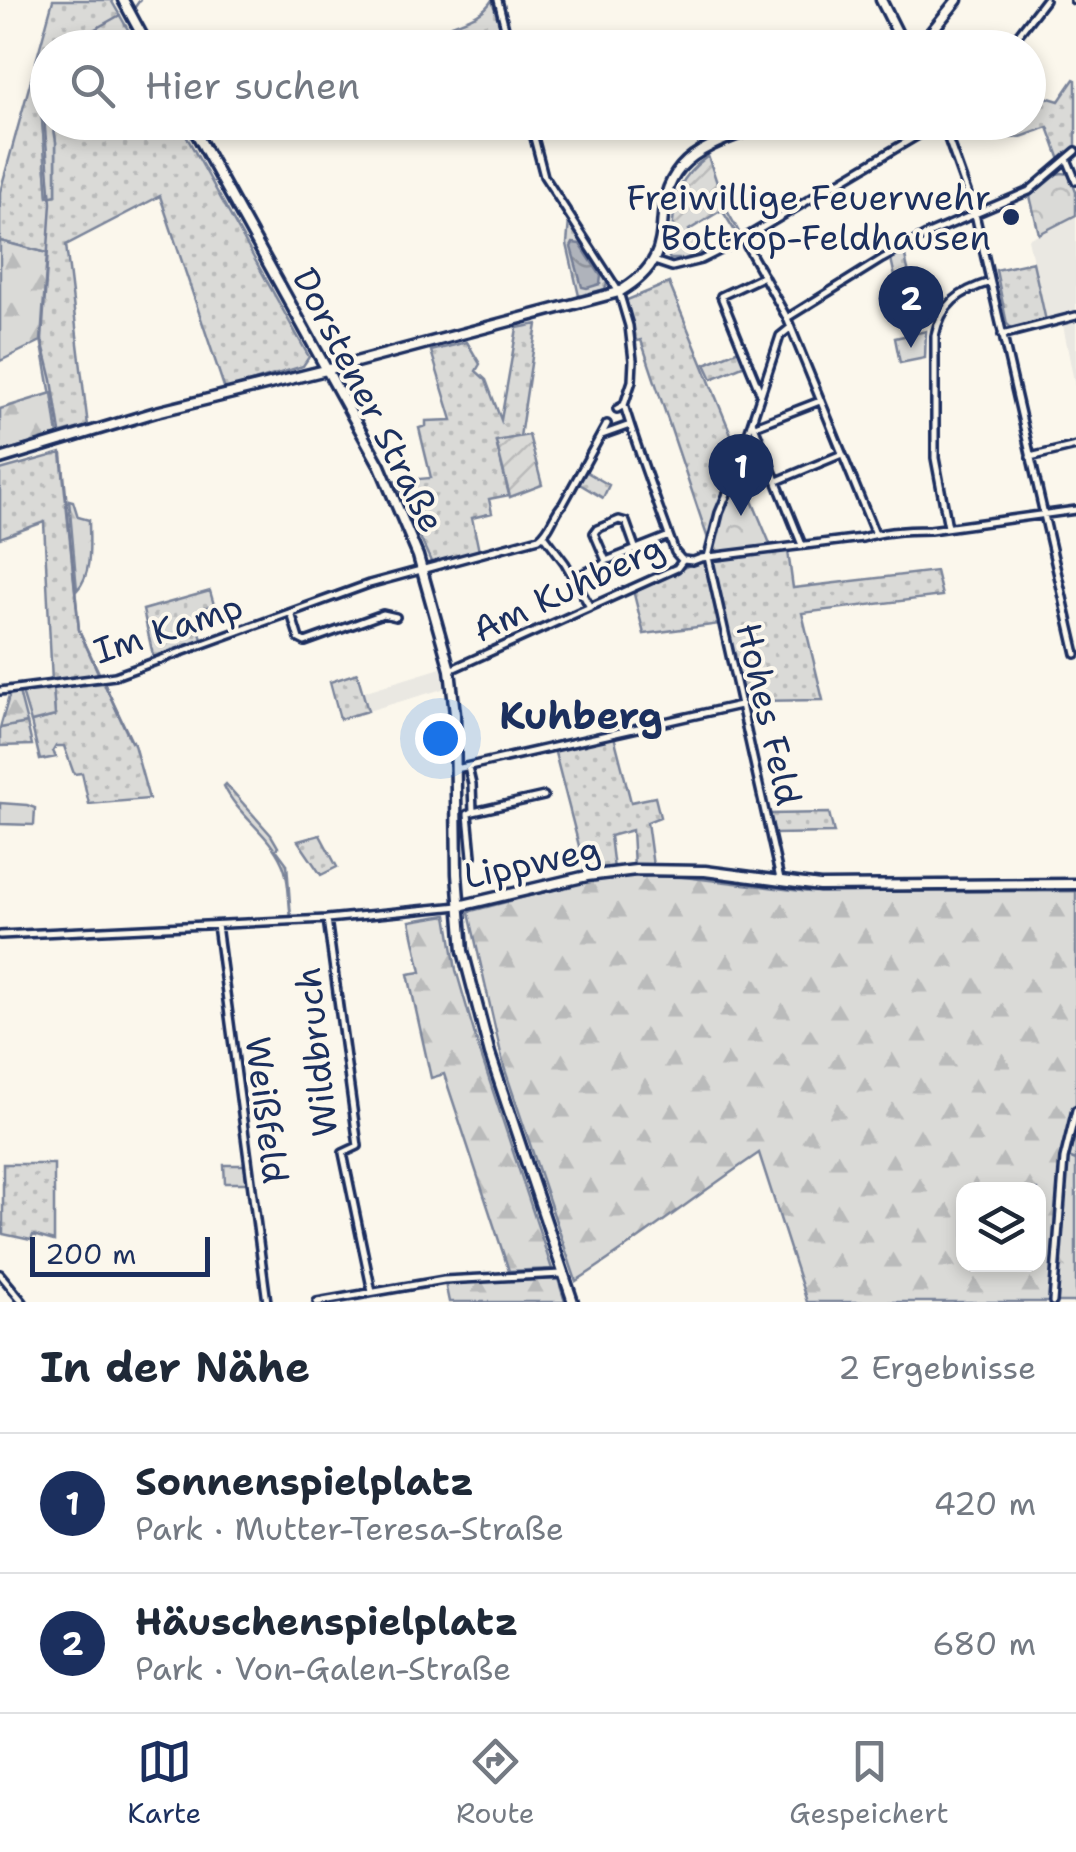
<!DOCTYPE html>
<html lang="de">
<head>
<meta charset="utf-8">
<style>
  body { margin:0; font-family:"Shantell Sans",sans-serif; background:#f6f6f7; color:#1f2937 }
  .controls { position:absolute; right:30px; bottom:30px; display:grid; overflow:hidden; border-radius:20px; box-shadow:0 5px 15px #0003 }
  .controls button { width:90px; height:90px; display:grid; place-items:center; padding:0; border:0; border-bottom:2px solid #e0e1e3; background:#fff; color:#1f2937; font:50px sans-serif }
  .scale { position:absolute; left:30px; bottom:25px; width:180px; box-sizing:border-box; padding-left:10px; border:5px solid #1b2f5e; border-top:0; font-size:28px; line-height:35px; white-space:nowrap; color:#1b2f5e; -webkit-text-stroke:8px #fbf7ec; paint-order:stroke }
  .you { position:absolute; left:440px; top:738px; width:35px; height:35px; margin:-25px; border:8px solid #fff; border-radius:50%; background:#1a73e8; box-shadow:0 0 0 15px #1a73e833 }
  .badge { display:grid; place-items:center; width:65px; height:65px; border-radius:50%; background:#1b2f5e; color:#fff; font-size:32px; font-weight:700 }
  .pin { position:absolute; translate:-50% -82px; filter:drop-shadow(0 2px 5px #0008) }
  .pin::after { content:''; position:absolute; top:52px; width:35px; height:30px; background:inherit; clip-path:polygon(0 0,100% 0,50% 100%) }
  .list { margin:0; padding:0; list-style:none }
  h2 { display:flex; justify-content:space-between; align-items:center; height:130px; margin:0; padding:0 40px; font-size:42px }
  h2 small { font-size:32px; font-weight:400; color:#747a83 }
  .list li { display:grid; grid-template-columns:65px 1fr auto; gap:30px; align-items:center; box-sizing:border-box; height:140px; padding:0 40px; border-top:2px solid #e0e1e3 }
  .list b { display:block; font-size:38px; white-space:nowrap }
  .list p { margin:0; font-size:32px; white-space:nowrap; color:#747a83 }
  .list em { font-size:32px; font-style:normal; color:#747a83 }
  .icon { flex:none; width:55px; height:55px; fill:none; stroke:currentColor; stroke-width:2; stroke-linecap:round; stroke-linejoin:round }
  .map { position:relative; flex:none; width:1076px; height:1302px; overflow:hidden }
  .search { position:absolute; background:#fff; box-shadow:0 5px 15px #0003; left:30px; right:30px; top:30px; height:110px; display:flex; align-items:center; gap:25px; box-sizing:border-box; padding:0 35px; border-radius:55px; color:#747a83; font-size:38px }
  .sheet { height:410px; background:#fff }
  nav { display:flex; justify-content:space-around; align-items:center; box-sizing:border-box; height:140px; border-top:2px solid #e0e1e3; background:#fff; font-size:28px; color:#747a83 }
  nav a { display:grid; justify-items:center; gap:5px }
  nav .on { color:#1b2f5e }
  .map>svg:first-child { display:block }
  .built { fill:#eae8e2 }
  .grass { fill:url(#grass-dots); stroke:#7a849a; stroke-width:2.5 }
  .forest { fill:url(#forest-firs); stroke:#7a849a; stroke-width:2.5; fill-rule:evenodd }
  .park { fill:url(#park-crowns); stroke:#7a849a; stroke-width:2.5 }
  .garden { fill:url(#garden-furrows); stroke:#7a849a; stroke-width:2.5 }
  .pitch { fill:#dadad7; stroke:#7a849a; stroke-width:2.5 }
  .water { fill:url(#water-waves); stroke:#747e96; stroke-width:2.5 }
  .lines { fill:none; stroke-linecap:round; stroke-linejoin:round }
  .stream { stroke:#747e96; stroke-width:2.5 }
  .street-casing { stroke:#1b2f5e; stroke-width:12 }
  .secondary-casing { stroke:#1b2f5e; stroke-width:15 }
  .street { stroke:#fbf7ec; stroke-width:5 }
  .secondary { stroke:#fbf7ec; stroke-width:8 }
  .poi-dot { fill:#1b2f5e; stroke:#fbf7ec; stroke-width:4 }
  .labels { text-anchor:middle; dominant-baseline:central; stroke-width:8; stroke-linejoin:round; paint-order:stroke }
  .poi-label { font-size:35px; fill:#1b2f5e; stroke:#fbf7ec; text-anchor:end }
  .street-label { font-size:35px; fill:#1b2f5e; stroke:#fbf7ec }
  .neighbourhood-label { font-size:38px; font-weight:bold; fill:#1b2f5e; stroke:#fbf7ec }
</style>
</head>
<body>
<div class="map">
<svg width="1076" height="1302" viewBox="0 0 1076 1302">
  <defs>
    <pattern id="grass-dots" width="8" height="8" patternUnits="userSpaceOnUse" patternTransform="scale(2.5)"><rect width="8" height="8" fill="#dadad7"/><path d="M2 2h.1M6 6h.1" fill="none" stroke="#babbbb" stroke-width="1.8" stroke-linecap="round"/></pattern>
    <pattern id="forest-firs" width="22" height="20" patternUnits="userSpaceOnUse" patternTransform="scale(2.5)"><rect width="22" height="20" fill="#dadad7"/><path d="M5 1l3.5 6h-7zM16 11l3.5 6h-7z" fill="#babbbb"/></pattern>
    <pattern id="park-crowns" width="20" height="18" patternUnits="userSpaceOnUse" patternTransform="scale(2.5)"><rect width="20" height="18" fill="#dadad7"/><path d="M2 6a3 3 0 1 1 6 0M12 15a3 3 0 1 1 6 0" fill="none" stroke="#babbbb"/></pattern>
    <pattern id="garden-furrows" width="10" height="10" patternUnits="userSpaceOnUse" patternTransform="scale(2.5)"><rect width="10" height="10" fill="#dadad7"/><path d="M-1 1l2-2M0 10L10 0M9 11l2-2" fill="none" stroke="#babbbb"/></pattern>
    <pattern id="water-waves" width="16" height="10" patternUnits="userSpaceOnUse" patternTransform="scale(2.5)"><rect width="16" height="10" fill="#afb3bb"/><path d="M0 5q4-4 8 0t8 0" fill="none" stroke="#8e929b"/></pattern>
  </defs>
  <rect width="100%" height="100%" fill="#fbf7ec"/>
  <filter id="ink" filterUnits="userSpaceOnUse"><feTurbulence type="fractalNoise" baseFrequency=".01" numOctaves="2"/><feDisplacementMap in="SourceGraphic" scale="20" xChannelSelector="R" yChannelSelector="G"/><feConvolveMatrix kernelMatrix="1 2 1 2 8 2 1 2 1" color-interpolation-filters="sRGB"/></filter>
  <g filter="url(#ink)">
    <!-- built -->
    <path class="built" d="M1076,215V313L1046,321L1028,239Z
      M1076,320V387H1075L1063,325Z
      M441,668L446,688L368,711L363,692Z"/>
    <!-- grass -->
    <path class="grass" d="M53,0H111L138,47L48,48L47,66L38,68L48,196L56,195V142L53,123H179L309,357L303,366L225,390L160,196L66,245L88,426L61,433L58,436L41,339L47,253L0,241V192Z
      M492,0L506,47H461L452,25C467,19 483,15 492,0Z
      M1074,79L1076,80V146L1060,160L1048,127C1019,137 1011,147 987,123L1028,122L1029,92L1059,101Z
      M569,221L608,280L605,289L579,296L567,244Z
      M904,252L912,287L898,290L891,259Z
      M1033,262L1046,321L1011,328L1007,324L996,270Z
      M669,283L738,451L708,539L641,340L634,342L625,303L627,300Z
      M537,324L520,437L496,442L509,495L489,499L492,513L472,518L479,551L432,564L395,481L431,478L419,428L426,426V421L452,420L431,351L467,342L480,364L476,371L486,380L501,420L517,328Z
      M739,350L745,365L712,379L705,364Z
      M61,453L79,630L99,675L52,682L44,522L0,538V470Z
      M585,471L609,485L603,498L578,483Z
      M788,551L793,588L936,571L942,596L802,613L823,700L747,701L742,697L712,562L715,560Z
      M701,560L707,565L720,624L644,634L633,590Z
      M210,591L214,605L204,608L205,615L196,618L203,643L154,660L143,610Z
      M357,673L368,711L340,719L330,682Z
      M104,683L131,742L133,741L149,799L89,804L82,773L74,774L64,746H56L53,751L56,757L40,760L31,722L55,716L53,688Z
      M27,723L32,745L0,746V728Z
      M614,736L631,802L655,797L660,817L647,822L653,866L634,867L632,830L610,836L614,869L586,873L554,749Z
      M226,784L271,835L278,847L276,849L287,864L291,917C288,901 290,880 282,863C269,833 238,816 224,786Z
      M829,813L834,833L773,834L769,814Z
      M320,835L337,867L321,875L298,841Z
      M3,1164H54V1241L33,1235L31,1240L3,1234Z"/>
    <!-- forest -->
    <path class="forest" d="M47,66L48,122L53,123L56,142V195L48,197L38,67Z
      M0,241L47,253L41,341L0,361Z
      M52,393L58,436L0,452V409Z
      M69,500L73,501L78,517L89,520C89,542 93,574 77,590Z
      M53,688L55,716L31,722L22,692Z
      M19,692L27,723L0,728L10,693Z
      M635,876H675L810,892L1076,891V1302H807L759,1153C697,1195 639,1241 576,1281L504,1067L469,913L471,911L588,881ZM964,1190H1038V1264H964Z
      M447,915L456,970L478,1046L552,1269L509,1271L444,1074L431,1078L408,974L421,972L410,921Z
      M558,1279L565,1302H449L445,1283Z"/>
    <!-- park -->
    <path class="park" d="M1062,173L1069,174L1076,192V215L1039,234L1030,196L1057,174Z
      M926,331L925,358L900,363L895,338Z
      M738,467L771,546L715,552L711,547Z
      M224,1165H244L247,1183H225Z"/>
    <!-- garden -->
    <path class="garden" d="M708,156L725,207L739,232L736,233L722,210L689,230L701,253L684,259H670L668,255C679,211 664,188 708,156Z
      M529,435L542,485L510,497L496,441Z"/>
    <!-- pitch -->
    <path class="pitch" d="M0,803L27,805L35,808L34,825L0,824Z"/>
    <!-- water -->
    <path class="water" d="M573,243L580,244L601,276L600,284L587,288L582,287L571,247Z"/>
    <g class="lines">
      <!-- stream -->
      <path class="stream" d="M135,7L140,0
        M61,48L120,15
        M48,56L40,66L51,203L42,340L52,380L60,432
        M62,454L79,630L100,675
        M104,683L131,740
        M1071,1158L1076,1160"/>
      <!-- street casing -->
      <g class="street-casing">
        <path id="street" d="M498,0L510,48
          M1074,0L1076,1
          M1008,48L1045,0
          M530,122L544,176L619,292L629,326L633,360L632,381L624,405L617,409
          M942,122L975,214L1076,654
          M1067,159L1076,181
          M743,239L787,318L875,534
          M654,261L672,267L701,260L743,239L940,122
          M787,318L882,259L928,234L1029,191L1076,151
          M1002,335L1076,316
          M760,392L721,296L764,276
          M624,405C639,455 657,502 675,552L682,560
          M752,421L802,545
          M755,426L820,401
          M602,435L630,425
          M1030,457L1076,446
          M777,481L842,454
          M948,527L935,458V336C941,304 960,291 990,282
          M544,535L565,563L590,607
          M606,561L594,533L597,529L619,520L626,522L636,550
          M573,578L602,565L606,561L669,536
          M291,613L299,639L305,642L383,614L396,617
          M450,670L677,568L683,560L693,561L701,558L862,538C884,531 907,530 930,530L1076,510
          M0,691L115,676L369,584L539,538C551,530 553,514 563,504L607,424
          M468,767L472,784L473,812L468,814L472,856
          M456,769L740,705
          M473,812L544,796
          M780,879L708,557L719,513L732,482L780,336L790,328
          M327,919L358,1146L343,1153L372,1292
          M217,925L267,1302
          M0,935L327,919L459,906
          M0,1274L23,1302
          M317,1302L444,1280L562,1274
          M1053,1302L1064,1159L1076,1110"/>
      </g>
      <!-- secondary casing -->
      <g class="secondary-casing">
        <path id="secondary" d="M123,0L149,48
          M881,0L905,48
          M915,48L932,31L957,0
          M190,122L380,466L418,556L450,670L455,714L457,874L463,951L490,1054L573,1302
          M0,459L156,412L326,370L619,292C688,252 643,212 681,167C702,143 743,134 771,122
          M459,906L587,876L636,870L705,871L820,886L1076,884"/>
      </g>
      <!-- street -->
      <use href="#street" class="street"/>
      <!-- secondary -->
      <use href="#secondary" class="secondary"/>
    </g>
  </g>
  <!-- markers -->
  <circle class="poi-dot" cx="1011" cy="217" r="10"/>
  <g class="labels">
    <!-- poi labels -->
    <g class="poi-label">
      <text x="991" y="197">Freiwillige Feuerwehr<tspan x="991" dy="40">Bottrop-Feldhausen</tspan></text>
    </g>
    <!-- street labels -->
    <g class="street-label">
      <text transform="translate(369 400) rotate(63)">Dorstener Straße</text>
      <text transform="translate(568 588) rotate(-25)">Am Kuhberg</text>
      <text transform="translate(168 628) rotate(-18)">Im Kamp</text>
      <text transform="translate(769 714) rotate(77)">Hohes Feld</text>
      <text transform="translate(532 862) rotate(-12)">Lippweg</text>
      <text transform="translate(316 1052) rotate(-96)">Wildbruch</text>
      <text transform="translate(267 1110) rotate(83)">Weißfeld</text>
    </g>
    <!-- neighbourhood labels -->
    <g class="neighbourhood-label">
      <text x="581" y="715">Kuhberg</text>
    </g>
  </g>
</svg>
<div class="controls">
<button><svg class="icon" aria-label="layers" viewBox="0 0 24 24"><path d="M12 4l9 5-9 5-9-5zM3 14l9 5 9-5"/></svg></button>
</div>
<div class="scale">200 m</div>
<div class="you"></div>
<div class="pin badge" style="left:741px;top:516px">1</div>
<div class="pin badge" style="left:911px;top:348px">2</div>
<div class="search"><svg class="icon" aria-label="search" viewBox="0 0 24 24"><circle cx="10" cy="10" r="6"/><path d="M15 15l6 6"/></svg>Hier suchen</div>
</div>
<section class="sheet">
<h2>In der Nähe<small>2 Ergebnisse</small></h2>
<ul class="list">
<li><span class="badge">1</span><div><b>Sonnenspielplatz</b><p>Park · Mutter-Teresa-Straße</p></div><em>420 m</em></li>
<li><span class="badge">2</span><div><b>Häuschenspielplatz</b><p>Park · Von-Galen-Straße</p></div><em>680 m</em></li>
</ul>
</section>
<nav>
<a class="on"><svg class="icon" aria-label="map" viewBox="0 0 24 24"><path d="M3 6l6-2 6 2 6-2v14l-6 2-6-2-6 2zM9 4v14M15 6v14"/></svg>Karte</a>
<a><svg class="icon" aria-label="directions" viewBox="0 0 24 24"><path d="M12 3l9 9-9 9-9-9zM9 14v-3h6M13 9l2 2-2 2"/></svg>Route</a>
<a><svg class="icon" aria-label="saved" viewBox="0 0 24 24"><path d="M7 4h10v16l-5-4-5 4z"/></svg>Gespeichert</a>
</nav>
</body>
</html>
